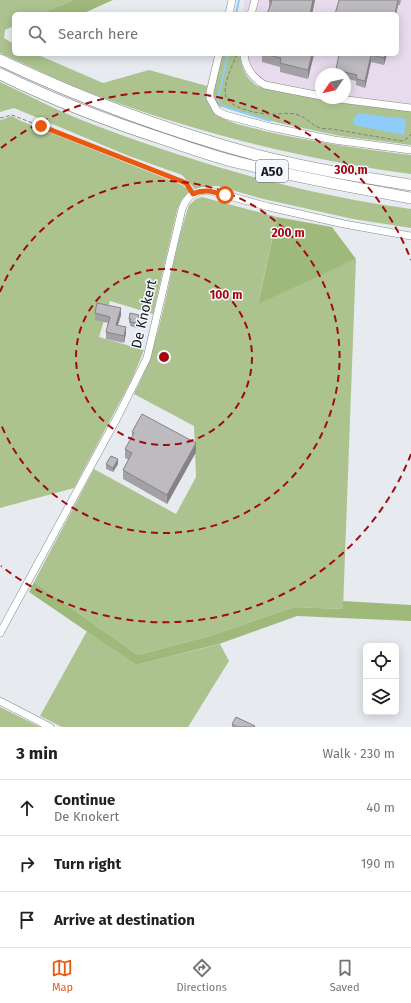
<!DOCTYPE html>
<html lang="en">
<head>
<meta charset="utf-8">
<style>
  body { margin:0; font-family:"Fira Sans",sans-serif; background:#f2f2f2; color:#202124 }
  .controls { position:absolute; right:12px; bottom:12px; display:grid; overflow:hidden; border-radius:6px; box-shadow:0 2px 10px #0003 }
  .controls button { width:36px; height:36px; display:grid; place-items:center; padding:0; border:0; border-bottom:1px solid #e0e0e0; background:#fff; color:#202124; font:20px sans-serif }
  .compass { position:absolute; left:315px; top:68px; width:36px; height:36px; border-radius:50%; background:#fff; box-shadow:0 2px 10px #0003; rotate:236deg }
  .stop { position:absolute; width:12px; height:12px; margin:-9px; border:3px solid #ea580c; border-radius:50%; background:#fff }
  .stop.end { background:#ea580c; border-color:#fff; box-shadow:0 1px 4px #0008 }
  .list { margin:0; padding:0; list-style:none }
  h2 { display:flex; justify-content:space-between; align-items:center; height:52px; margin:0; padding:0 16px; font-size:17px }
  h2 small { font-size:13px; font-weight:400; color:#757577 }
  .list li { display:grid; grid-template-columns:26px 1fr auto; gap:12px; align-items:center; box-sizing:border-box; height:56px; padding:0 16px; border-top:1px solid #e0e0e0 }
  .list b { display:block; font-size:15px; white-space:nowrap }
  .list p { margin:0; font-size:13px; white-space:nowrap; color:#757577 }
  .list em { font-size:13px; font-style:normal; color:#757577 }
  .icon { flex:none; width:22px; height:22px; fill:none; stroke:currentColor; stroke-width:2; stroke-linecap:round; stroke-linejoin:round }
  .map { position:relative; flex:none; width:411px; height:727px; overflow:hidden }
  .search { position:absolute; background:#fff; box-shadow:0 2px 10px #0003; left:12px; right:12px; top:12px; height:44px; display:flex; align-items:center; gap:10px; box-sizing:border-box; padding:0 14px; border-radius:6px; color:#757577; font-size:15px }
  .sheet { height:220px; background:#fff }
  nav { display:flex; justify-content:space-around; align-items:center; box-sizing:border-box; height:56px; border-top:1px solid #e0e0e0; background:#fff; font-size:11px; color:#757577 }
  nav a { display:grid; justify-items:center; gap:2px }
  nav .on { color:#ea580c }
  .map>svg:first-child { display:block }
  .industrial { fill:#e9dbee; fill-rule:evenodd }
  .green { fill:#acc390 }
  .forest { fill:#9eb97a }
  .water { fill:#8eccfa }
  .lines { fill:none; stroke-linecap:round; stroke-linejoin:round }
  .stream { stroke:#8eccfa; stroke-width:2 }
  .minor-casing { stroke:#85898d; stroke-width:8 }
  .highway-casing { stroke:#85898d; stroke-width:12 }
  .path { stroke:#7d8083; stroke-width:1; stroke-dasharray:4 2; stroke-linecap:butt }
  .minor { stroke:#fff; stroke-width:7 }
  .highway { stroke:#fff; stroke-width:11 }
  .wall { fill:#a3a1a5 }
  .shaded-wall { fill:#858386 }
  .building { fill:#bebbc0; stroke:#858386 }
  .route { stroke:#ea580c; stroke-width:5 }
  .ring { fill:none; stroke:#a30a0f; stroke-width:2; stroke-dasharray:7 5 }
  .labels { text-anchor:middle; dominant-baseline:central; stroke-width:3; stroke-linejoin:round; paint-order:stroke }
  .shield { fill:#f5f8fe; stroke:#5c5d60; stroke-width:1 }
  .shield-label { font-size:13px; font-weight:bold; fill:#1a1b1d }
  .street-label { font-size:14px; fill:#1a1b1d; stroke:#f5f8fe }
  .centre { fill:#a30a0f; stroke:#f5f8fe; stroke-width:2 }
  .ring-label { font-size:12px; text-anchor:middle; font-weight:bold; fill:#a30a0f; stroke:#f5f8fe; stroke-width:3; stroke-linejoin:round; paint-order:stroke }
</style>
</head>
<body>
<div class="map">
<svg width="411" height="727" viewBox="0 0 411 727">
  <rect width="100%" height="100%" fill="#e7ebf0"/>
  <!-- industrial -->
  <path class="industrial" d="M245,0H411V116L274,102L237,83L232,54H397V14H242ZM321,74H345V98H321Z"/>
  <!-- green -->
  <path class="green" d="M0,0H73L41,14H14V26L5,30L4,38L14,44V54H36L103,83L149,70L207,86C206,95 207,104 214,111C227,124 247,126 264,131C313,142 362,149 411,155V174C308,160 206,135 109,100C72,87 36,69 0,53Z
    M222,54H239C242,65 244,76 254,84C261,89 274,90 283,92C325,101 368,107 411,111V145L340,136L279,123L228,108C219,107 215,105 212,97Z
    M0,82C32,97 64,114 97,126C198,164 304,195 411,209V228L353,219L259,198L218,186H210L195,189L182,175L129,156L14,108L0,112Z
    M12,116L21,121L182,185L190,191L182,199L177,210L153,314L110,301L99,337L144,350L132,379L74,488L0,508V120Z
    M202,197L277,217L258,303L356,259L343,609L294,607L213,635L138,655L34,582L94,469L176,514L196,477L194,426L134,394C165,337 168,266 189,205L196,199Z
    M87,631L136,665L220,644L229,661L188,727H62L40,716Z
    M0,707L40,727H0Z"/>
  <!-- forest -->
  <path class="forest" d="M73,0H113L82,14H41Z
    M277,217L332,227L356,259L258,304Z
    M34,582L138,655L213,635L294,607L343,609V601L411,605V621L297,616L219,644L136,665L29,592Z"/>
  <!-- water -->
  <path class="water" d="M358,113L406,119L404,135L354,125L353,119Z"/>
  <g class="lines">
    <!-- stream -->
    <path class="stream" d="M236,14L239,0
      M228,54L218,99C220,104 223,106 228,108L270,121"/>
    <!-- minor casing -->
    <g class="minor-casing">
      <path id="minor" d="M229,14L232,0
        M251,14L255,0
        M219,54L210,92V98L217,111L225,115L270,127L334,140L411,150
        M244,54C245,68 253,78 265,85L321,96
        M332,98L411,108
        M0,633L118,416L147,358L182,209L185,202L190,196L200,191L207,190L269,207L344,224L411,236
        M0,701L50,727"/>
    </g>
    <!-- highway casing -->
    <g class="highway-casing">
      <path id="highway" d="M0,60C82,99 168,131 256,155C307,168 359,177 411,185
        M0,74C53,100 107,121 163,139C190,148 217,158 244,164C300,178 355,188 411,198"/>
    </g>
    <!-- path -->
    <path class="path" d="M237,54C233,65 219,90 228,100C235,109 259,114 270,114C279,115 286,112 294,114C307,116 310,125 320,128C324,129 329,129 332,129C355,133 378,137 402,141L409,137L411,134
      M0,118L12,115L186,183L189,188"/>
    <!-- minor -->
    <use href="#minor" class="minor"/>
    <!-- highway -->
    <use href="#highway" class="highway"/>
  </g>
  <!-- wall -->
  <path class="wall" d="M269,0H315L312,14L269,7Z
    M339,0H401L400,5H398L396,14H335Z
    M262,54H314L308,79L280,72V67L262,62Z
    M338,54H387L384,65L371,62L365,88L356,85V81L345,78V74H336V70L339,54Z
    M95,313L121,315L118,325L126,333L124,343L106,339V332L108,323L95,320Z
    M129,319H139L137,328L130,326V323H129Z
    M132,432L196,452L167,504L123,479V470L129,460L125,458V449L132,437Z
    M106,464H118L113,472L106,469Z
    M232,724L255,727H232Z"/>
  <!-- shaded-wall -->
  <path class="shaded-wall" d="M313,0H315L312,14H310Z
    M398,0V5L396,14H395Z
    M312,54H314L308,79V70Z
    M385,54H387L384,65V58Z
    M371,55V62L365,88V81Z
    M121,308V315L116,331V325Z
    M139,315V319L137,328V323Z
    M126,327V333L124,343V336Z
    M196,443V452L167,504V495Z
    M118,459V464L113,472V468Z"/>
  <!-- building -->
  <path class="building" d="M269,0H313L310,14H267L272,1Z
    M339,0H398L395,14H335Z
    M263,54H312L308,70L280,63L281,58Z
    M339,54H385L384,58L371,55L365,81L356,79L357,75L336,70Z
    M97,303L121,308L116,325L126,327L124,336L106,332L110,317L95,313Z
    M130,313L139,315L137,323L130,322L131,319H129Z
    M142,414L196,443L167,495L123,470L132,453L125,449L134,433L132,432Z
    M111,456L118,459L113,468L106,464Z
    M236,717L255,726L254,727H237L232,724Z"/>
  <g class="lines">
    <!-- route -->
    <path class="route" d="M41,126L186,183L193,194C204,188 214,192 225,195"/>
  </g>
  <!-- distance rings -->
  <g class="ring">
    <circle cx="164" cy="357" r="88"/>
    <path d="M0 292A176 176 0 1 1 0 422"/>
    <path d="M411 454A265 265 0 0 1 1 566M1 148A265 265 0 0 1 411 260"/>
  </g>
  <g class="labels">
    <!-- shield labels -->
    <rect class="shield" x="256" y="160" width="32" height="22" rx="3"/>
    <g class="shield-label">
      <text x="272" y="171">A50</text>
    </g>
    <!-- street labels -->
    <g class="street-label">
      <text transform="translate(144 314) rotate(-77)">De Knokert</text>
    </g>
  </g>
  <circle cx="164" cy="357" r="6" class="centre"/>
  <g class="ring-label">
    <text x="351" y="174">300 m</text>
    <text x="288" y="237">200 m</text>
    <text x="226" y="299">100 m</text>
  </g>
</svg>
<div class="controls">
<button><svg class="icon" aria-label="locate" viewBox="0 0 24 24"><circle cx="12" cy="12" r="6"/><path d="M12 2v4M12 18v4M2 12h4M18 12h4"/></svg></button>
<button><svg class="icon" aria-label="layers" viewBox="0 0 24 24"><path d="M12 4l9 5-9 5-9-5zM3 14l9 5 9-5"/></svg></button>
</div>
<svg class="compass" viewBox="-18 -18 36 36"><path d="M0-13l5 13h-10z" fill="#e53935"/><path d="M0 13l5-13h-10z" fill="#757577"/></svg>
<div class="stop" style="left:225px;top:195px"></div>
<div class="stop end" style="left:41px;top:126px"></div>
<div class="search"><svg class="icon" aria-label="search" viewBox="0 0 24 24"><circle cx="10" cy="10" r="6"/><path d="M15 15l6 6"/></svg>Search here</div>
</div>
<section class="sheet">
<h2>3 min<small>Walk · 230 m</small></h2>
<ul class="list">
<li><svg class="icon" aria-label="ahead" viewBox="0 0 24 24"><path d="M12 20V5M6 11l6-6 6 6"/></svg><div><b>Continue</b><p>De Knokert</p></div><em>40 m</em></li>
<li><svg class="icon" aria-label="right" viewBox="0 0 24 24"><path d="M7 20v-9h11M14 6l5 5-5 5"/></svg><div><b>Turn right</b></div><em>190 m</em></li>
<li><svg class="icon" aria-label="arrive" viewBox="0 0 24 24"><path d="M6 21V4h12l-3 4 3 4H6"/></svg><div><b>Arrive at destination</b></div></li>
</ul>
</section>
<nav>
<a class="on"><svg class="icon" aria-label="map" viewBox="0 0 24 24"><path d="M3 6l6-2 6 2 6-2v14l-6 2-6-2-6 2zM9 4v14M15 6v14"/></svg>Map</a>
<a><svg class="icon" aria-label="directions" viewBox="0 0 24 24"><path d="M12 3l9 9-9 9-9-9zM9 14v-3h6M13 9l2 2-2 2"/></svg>Directions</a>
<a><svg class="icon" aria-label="saved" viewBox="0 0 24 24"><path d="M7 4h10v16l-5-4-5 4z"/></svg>Saved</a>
</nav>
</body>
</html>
